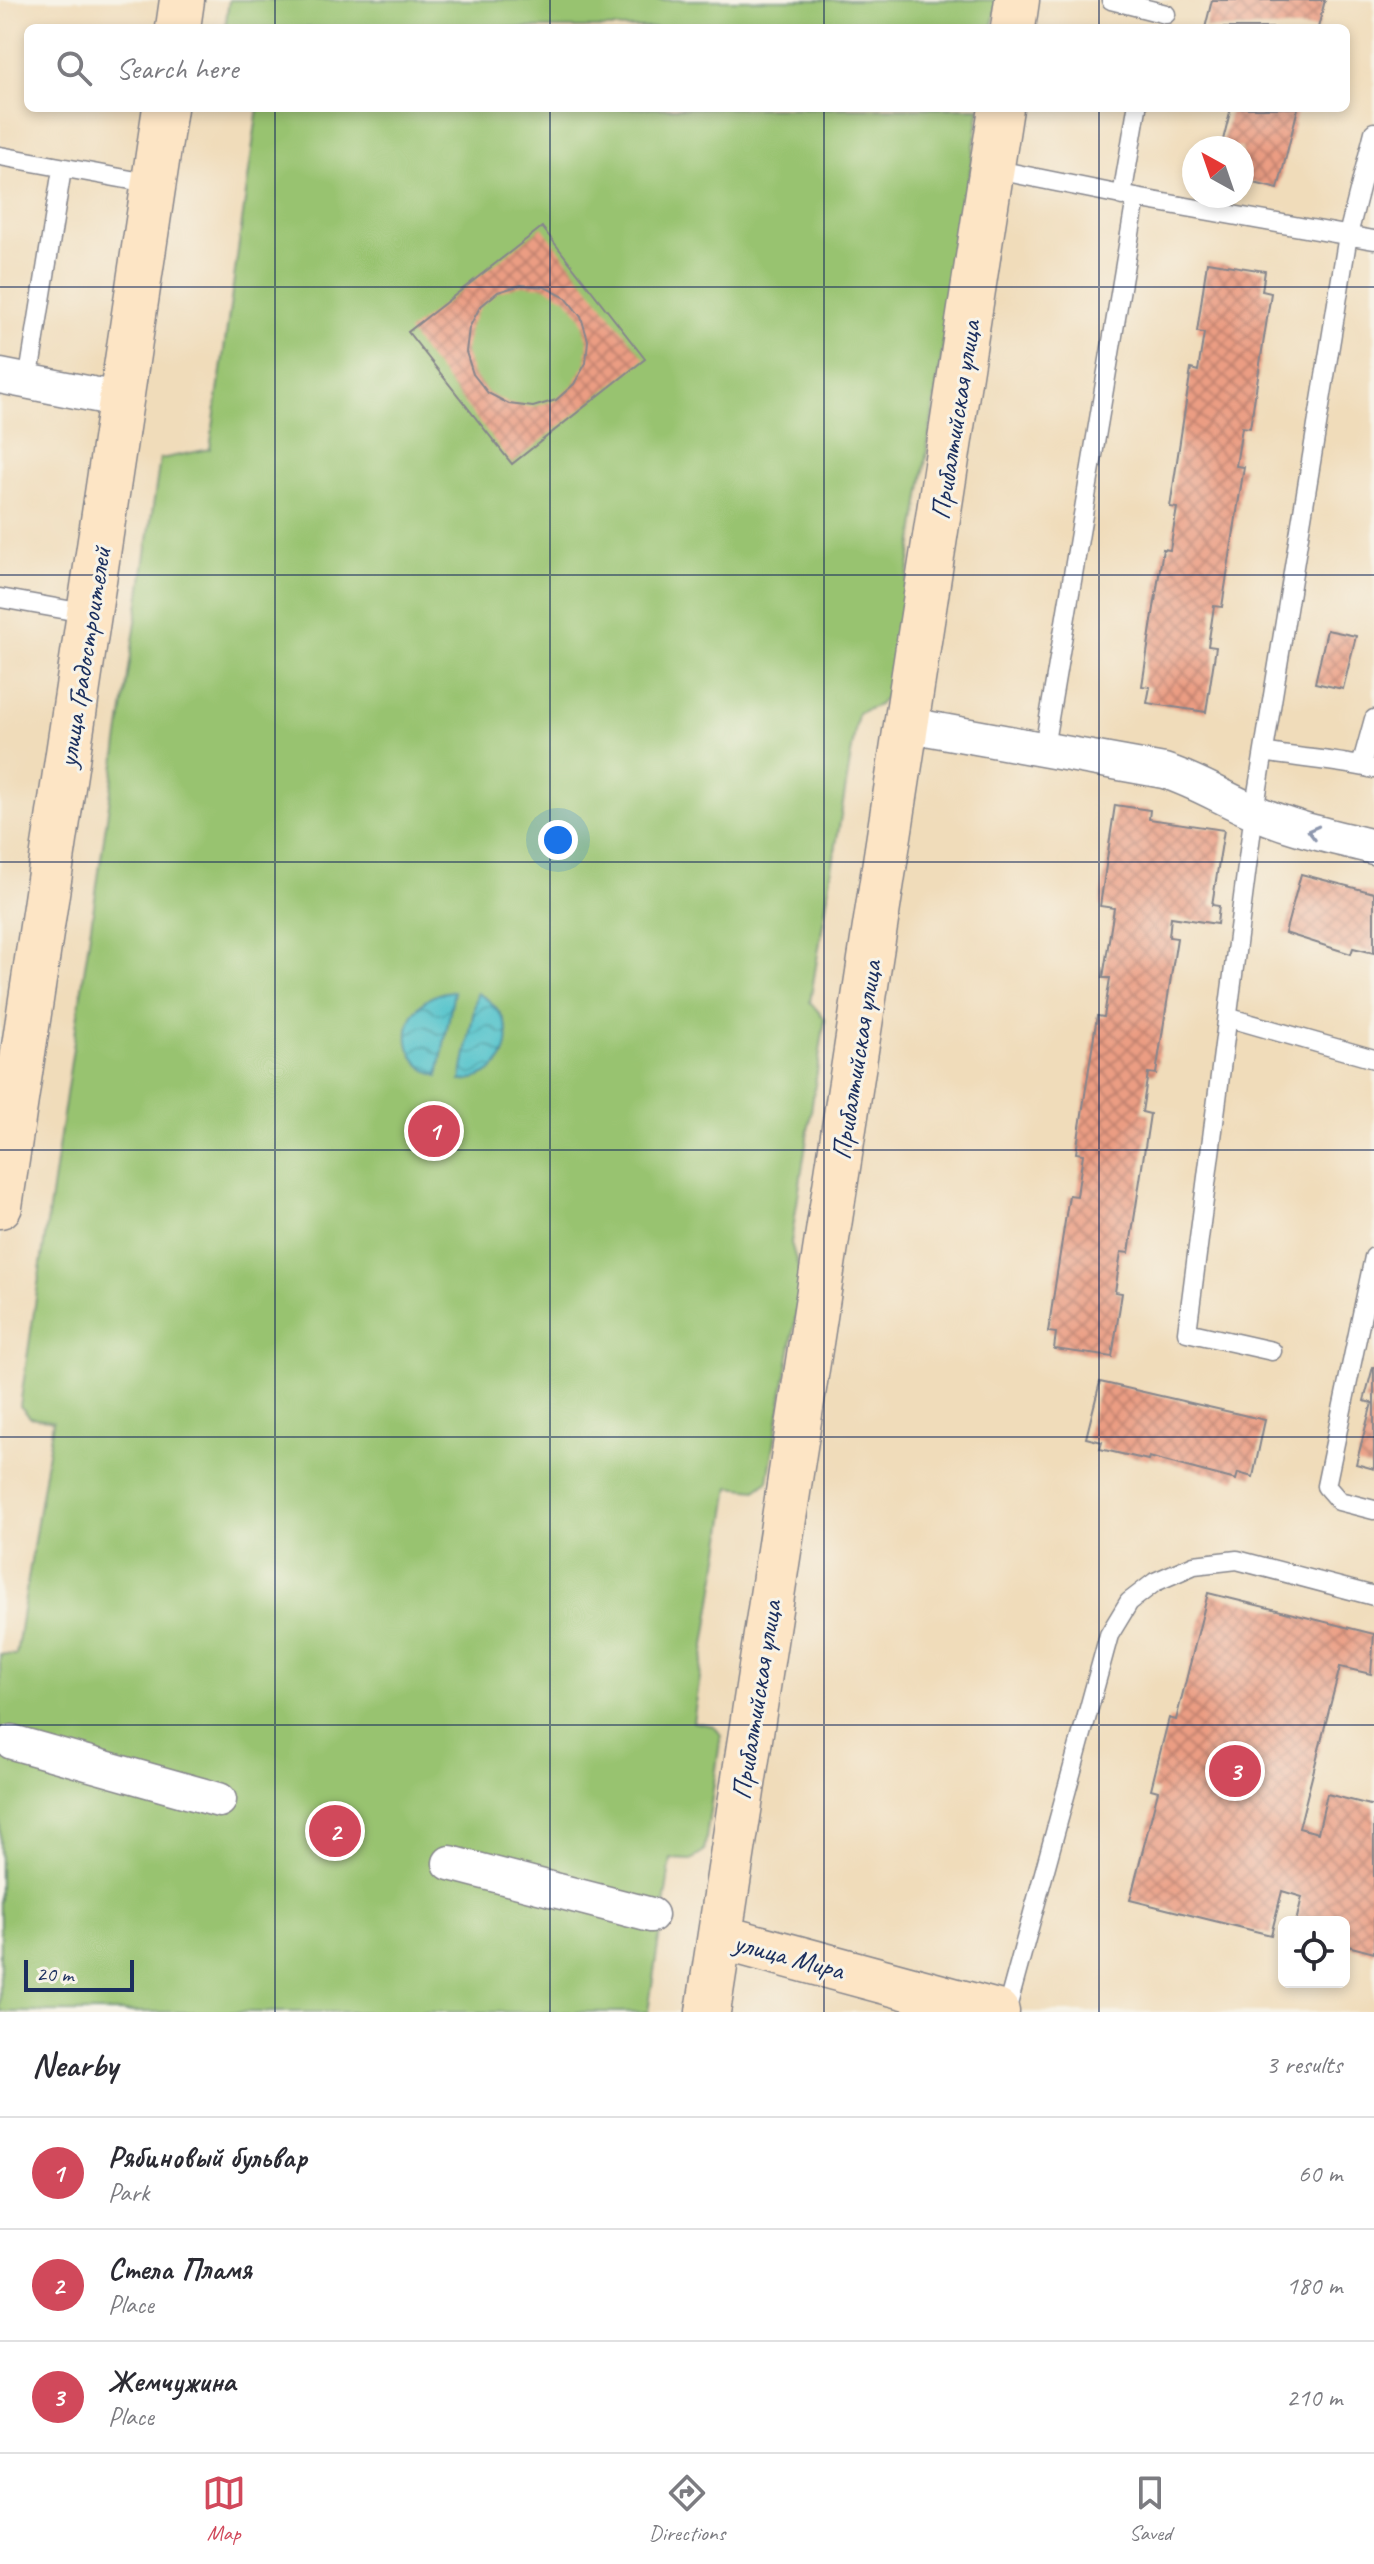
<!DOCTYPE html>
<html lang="en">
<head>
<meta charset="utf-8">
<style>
  body { margin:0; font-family:Caveat,sans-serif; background:#f2f2f3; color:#2b2b33 }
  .controls { position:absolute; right:24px; bottom:24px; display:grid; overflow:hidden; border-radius:12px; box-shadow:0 4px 12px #0003 }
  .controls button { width:72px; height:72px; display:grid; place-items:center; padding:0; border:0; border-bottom:2px solid #e1e1e2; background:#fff; color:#2b2b33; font:40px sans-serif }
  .compass { position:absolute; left:1182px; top:136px; width:72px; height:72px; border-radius:50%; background:#fff; box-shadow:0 4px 12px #0003; rotate:320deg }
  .scale { position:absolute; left:24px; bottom:20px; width:110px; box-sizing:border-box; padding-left:8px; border:4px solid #1b2f5e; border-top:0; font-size:22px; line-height:28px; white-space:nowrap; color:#1b2f5e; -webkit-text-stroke:6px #f7f3e8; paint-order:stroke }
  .you { position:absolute; left:558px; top:840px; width:28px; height:28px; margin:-20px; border:6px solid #fff; border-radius:50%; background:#1a73e8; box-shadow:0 0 0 12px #1a73e833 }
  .badge { display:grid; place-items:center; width:52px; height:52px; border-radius:50%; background:#d1495b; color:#fff; font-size:26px; font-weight:700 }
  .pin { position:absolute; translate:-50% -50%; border:4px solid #fff; box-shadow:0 2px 8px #0006 }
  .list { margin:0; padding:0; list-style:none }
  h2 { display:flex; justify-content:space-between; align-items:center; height:104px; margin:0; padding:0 32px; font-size:34px }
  h2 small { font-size:26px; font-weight:400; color:#7c7c81 }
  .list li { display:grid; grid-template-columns:52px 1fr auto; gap:24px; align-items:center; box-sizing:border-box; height:112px; padding:0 32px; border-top:2px solid #e1e1e2 }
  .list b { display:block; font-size:30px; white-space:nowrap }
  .list p { margin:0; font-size:26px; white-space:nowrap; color:#7c7c81 }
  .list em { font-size:26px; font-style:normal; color:#7c7c81 }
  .icon { flex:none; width:44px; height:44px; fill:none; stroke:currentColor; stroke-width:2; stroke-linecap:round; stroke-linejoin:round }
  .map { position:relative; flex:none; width:1374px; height:2012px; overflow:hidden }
  .search { position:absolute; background:#fff; box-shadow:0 4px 12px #0003; left:24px; right:24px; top:24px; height:88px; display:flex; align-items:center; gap:20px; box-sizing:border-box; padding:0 28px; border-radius:12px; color:#7c7c81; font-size:30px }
  .sheet { height:440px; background:#fff }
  nav { display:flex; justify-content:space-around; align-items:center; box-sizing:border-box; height:112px; border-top:2px solid #e1e1e2; background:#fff; font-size:22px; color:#7c7c81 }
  nav a { display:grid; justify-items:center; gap:4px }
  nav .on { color:#d1495b }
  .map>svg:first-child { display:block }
  .park { fill:#98c370; stroke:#5a7967; stroke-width:2 }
  .water { fill:url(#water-waves); stroke:#397a95; stroke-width:2 }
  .building { fill:url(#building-cross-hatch); fill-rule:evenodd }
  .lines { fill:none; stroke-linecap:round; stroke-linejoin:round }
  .lane-casing { stroke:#86868c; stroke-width:21 }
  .street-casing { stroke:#86868c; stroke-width:37 }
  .secondary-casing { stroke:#86868c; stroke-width:47 }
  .lane { stroke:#fff; stroke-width:18 }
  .street { stroke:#fff; stroke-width:34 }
  .secondary { stroke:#fde5c5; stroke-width:44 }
  .oneway { stroke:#8d97ae }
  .grid { fill:none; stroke:#1b2f5e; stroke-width:2; stroke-opacity:0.55 }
  .labels { text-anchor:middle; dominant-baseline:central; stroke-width:6; stroke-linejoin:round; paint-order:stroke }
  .street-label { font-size:28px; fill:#1b2f5e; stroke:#f7f3e8 }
</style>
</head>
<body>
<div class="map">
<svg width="1374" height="2012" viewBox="0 0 1374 2012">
  <defs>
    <pattern id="water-waves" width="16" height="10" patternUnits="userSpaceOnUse" patternTransform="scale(2)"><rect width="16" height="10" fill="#57c4cc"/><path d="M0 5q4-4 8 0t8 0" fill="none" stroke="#47a0a9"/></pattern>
    <pattern id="building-cross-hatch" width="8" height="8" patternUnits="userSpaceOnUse" patternTransform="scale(2)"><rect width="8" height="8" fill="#eb9d83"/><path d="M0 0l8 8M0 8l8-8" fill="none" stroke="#be806e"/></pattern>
  </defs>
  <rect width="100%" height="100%" fill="#f7f3e8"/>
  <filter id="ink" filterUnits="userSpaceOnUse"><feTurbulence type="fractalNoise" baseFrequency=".0125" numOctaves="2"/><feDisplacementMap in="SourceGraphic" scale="16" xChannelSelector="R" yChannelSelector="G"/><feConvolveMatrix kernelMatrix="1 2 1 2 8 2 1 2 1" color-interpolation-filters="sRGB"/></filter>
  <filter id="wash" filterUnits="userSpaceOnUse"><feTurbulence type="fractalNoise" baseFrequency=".006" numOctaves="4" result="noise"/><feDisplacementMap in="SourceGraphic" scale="32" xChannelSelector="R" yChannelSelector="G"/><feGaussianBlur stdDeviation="1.8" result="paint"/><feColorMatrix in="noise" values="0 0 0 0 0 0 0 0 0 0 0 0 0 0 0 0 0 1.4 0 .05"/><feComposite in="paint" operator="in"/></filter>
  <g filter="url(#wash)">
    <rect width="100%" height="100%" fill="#f0dcba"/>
    <!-- park -->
    <path class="park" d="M229,0H997L992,28H225Z
      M258,108H980L890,691L879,705L858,713L810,1002L825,1019L791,1243L802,1280L768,1481L756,1490L730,1487L693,1722L714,1726L721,1735L704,1852L691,1860L671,1859L648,2012H0V1654L16,1655L53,1421L30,1417L20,1406L160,459L210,449Z"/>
    <!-- water -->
    <path class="water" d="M454,991L438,1076C389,1058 403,993 454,991Z
      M477,993C524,1017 515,1078 461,1081Z"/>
    <g id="blocks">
      <!-- building -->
      <path class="building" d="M1212,0H1325L1318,28H1205Z
        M1231,108H1298L1278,189L1242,180V148H1221Z
        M542,227L645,359L512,464L408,332ZM521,285L545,287L566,298L581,317L588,340L586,363L574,384L556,400L533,407L509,404L488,393L473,374L466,352L469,328L480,307L498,292Z
        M1207,262L1265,271L1262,291L1271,293L1250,428L1242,427L1236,466L1244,467L1222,607L1214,606L1208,646L1216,647L1206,712L1147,703L1150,687L1142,686L1163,549L1170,550L1177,508L1170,507L1191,369L1198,371L1204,333L1197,332Z
        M1327,630L1356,636L1343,689L1315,683Z
        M1115,805L1150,810L1149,819L1224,830L1212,905L1219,906L1217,924L1171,917L1169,937L1177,938L1156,1074L1148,1073L1142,1112L1150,1114L1129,1253L1121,1252L1115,1292L1122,1293L1112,1357L1054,1349L1056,1333L1048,1332L1069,1195L1077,1196L1083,1154L1076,1153L1097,1016L1104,1017L1110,978H1103L1114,908L1100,906Z
        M1301,874L1374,893V953L1353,948L1351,954L1285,933Z
        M1373,1367H1374V1469L1356,1464L1372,1403L1364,1401Z
        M1100,1382L1265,1420L1253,1477L1238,1473L1236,1480L1149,1457L1148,1460L1100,1449L1102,1442L1086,1438Z
        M1208,1593L1374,1634L1371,1674L1340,1667L1299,1828L1318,1833L1327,1794L1374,1806V1953L1344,1945V1922H1296L1302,1897L1282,1891L1271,1935L1130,1900L1158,1791L1151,1789L1160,1753L1169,1718L1176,1720Z"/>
    </g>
  </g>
  <g filter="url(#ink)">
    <use href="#blocks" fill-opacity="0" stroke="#86868c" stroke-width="2"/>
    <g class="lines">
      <!-- lane casing -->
      <g class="lane-casing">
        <path id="lane" d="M1111,0L1166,14
          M0,156L153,184
          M992,169L1136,198L1374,240
          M1122,196L1137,108
          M28,382L62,169
          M0,598L90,614
          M1044,748L1136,198
          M1264,752C1301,759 1337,760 1374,769
          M1361,766L1374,719
          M1230,1018L1374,1059
          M1374,1257L1326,1486L1339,1501L1374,1510
          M1272,1351L1187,1332L1254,812L1348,235L1374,132
          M1006,2012L1109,1635L1129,1602L1155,1582L1194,1565L1237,1560L1374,1596"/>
      </g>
      <!-- street casing -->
      <g class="street-casing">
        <path id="street" d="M0,376L122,400
          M909,725L1164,771C1197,781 1224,799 1255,812C1293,829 1334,837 1374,847
          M12,1742L219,1800
          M450,1863L651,1915"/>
      </g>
      <!-- secondary casing -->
      <g class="secondary-casing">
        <path id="secondary" d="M178,28L182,0
          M1013,28L1017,0
          M0,1206L165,108
          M720,1937L997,2012
          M708,2012L1001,108"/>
      </g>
      <!-- lane -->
      <use href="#lane" class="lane"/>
      <!-- street -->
      <use href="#street" class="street"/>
      <!-- secondary -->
      <use href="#secondary" class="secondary"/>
    </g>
    <!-- one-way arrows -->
    <defs><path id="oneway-chevron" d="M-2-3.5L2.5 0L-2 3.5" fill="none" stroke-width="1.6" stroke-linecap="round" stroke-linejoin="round" transform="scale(2)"/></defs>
    <use class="oneway" href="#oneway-chevron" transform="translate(1313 832) rotate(-166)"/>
  </g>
  <!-- grid -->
  <path class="grid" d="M275,0V28M550,0V28M824,0V28M1099,0V28M275,108V2012M550,108V2012M824,108V2012M1099,108V2012M0,287H1374M0,575H1374M0,862H1374M0,1150H1374M0,1437H1374M0,1725H1374"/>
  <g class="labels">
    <!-- street labels -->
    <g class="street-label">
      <text transform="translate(955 420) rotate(-81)">Прибалтийская улица</text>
      <text transform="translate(84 657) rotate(-81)">улица Градостроителей</text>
      <text transform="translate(856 1060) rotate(-81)">Прибалтийская улица</text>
      <text transform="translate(756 1700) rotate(-81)">Прибалтийская улица</text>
      <text transform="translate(789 1956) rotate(15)">улица Мира</text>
    </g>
  </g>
</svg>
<div class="controls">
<button><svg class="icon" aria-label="locate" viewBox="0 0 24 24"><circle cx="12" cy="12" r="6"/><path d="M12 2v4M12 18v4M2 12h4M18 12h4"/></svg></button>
</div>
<svg class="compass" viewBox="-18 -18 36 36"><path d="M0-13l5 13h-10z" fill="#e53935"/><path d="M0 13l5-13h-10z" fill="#7c7c81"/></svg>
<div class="scale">20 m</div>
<div class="you"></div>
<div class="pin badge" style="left:434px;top:1131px">1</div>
<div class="pin badge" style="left:335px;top:1831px">2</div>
<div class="pin badge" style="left:1235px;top:1771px">3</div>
<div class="search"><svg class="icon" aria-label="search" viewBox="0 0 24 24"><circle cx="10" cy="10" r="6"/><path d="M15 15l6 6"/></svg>Search here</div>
</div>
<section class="sheet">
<h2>Nearby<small>3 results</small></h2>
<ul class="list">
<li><span class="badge">1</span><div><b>Рябиновый бульвар</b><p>Park</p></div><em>60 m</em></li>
<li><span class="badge">2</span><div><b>Стела Пламя</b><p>Place</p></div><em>180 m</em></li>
<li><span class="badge">3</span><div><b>Жемчужина</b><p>Place</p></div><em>210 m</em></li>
</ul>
</section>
<nav>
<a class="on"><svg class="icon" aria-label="map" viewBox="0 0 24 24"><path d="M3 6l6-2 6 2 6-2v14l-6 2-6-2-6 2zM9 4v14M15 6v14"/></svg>Map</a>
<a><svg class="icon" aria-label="directions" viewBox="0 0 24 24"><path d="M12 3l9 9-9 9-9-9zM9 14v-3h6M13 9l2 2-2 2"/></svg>Directions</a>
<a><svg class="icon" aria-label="saved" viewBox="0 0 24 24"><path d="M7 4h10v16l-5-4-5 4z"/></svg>Saved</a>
</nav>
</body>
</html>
